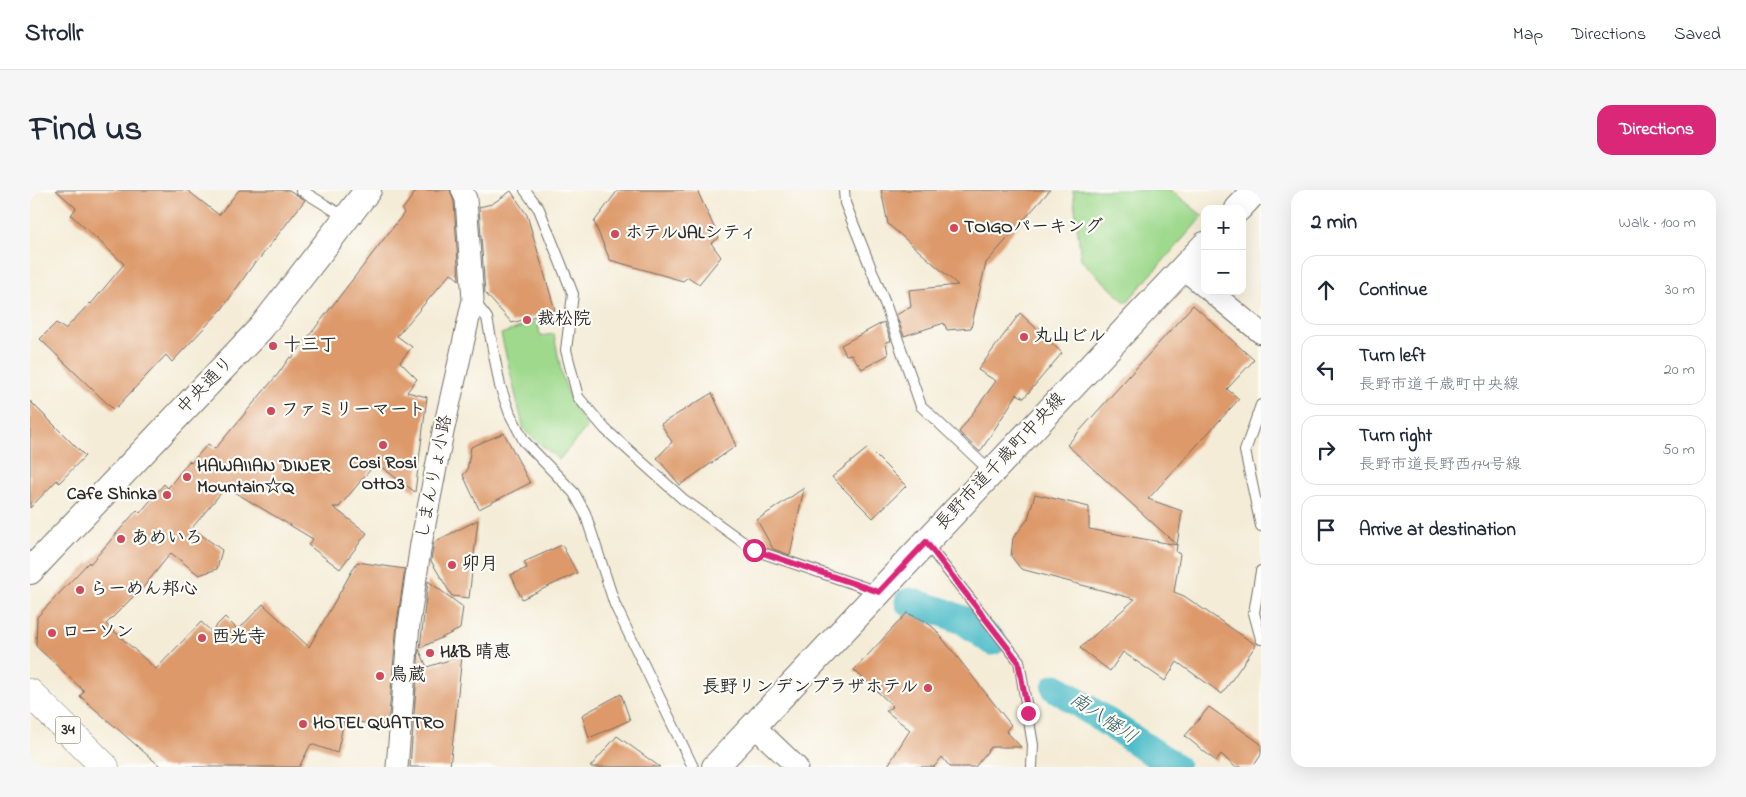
<!DOCTYPE html>
<html lang="en">
<head>
<meta charset="utf-8">
<style>
  body { margin:0; font-family:"Indie Flower","Klee One",sans-serif; background:#f6f6f7; color:#1f2937 }
  .controls { position:absolute; right:15px; top:15px; display:grid; overflow:hidden; border-radius:10px; box-shadow:0 5px 20px #0002 }
  .controls button { width:45px; height:45px; display:grid; place-items:center; padding:0; border:0; border-bottom:1px solid #e0e1e3; background:#fff; color:#1f2937; font:25px sans-serif }
  .stop { position:absolute; width:15px; height:15px; margin:-11px; border:4px solid #db2777; border-radius:50%; background:#fff }
  .stop.end { background:#db2777; border-color:#fff; box-shadow:0 1px 5px #0008 }
  .list { margin:0; padding:0; list-style:none }
  h2 { display:flex; justify-content:space-between; align-items:center; height:65px; margin:0; padding:0 20px; font-size:21px }
  h2 small { font-size:16px; font-weight:400; color:#747a83 }
  .list li { display:grid; grid-template-columns:32px 1fr auto; gap:15px; align-items:center; box-sizing:border-box; height:70px; margin:0 10px 10px; padding:0 10px; border:1px solid #e0e1e3; border-radius:15px }
  .list b { display:block; font-size:19px; white-space:nowrap }
  .list p { margin:0; font-size:16px; white-space:nowrap; color:#747a83 }
  .list em { font-size:16px; font-style:normal; color:#747a83 }
  .icon { flex:none; width:28px; height:28px; fill:none; stroke:currentColor; stroke-width:2; stroke-linecap:round; stroke-linejoin:round }
  .map { position:relative; flex:none; width:1231px; height:577px; overflow:hidden; border-radius:15px }
  header { display:flex; align-items:center; gap:30px; box-sizing:border-box; height:70px; padding:0 25px; background:#fff; border-bottom:1px solid #e0e1e3 }
  header strong { font-size:24px }
  nav { display:flex; gap:28px; margin-inline-start:auto; font-size:18px }
  .intro { display:flex; align-items:center; justify-content:space-between; box-sizing:border-box; height:120px; padding:0 30px }
  h1 { margin:0; font-size:35px }
  .button { padding:12px 22px; border-radius:15px; background:#db2777; color:#fff; font-size:18px; font-weight:700 }
  main { display:flex; gap:30px; padding:0 30px }
  aside { flex:1; background:#fff; border-radius:15px; box-shadow:0 5px 20px #0002 }
  .map>svg:first-child { display:block }
  .green { fill:#9ed98c; stroke:#64825c }
  .lines { fill:none; stroke-linecap:round; stroke-linejoin:round }
  .canal { stroke:#50bdc9; stroke-width:29 }
  .building { fill:#dd9969 }
  .service-casing { stroke:#716f67; stroke-width:12 }
  .minor-casing { stroke:#716f67; stroke-width:23 }
  .tertiary-casing { stroke:#716f67; stroke-width:28 }
  .primary-casing { stroke:#716f67; stroke-width:29 }
  .trunk-casing { stroke:#716f67; stroke-width:29 }
  .service { stroke:#fff; stroke-width:10 }
  .minor { stroke:#fff; stroke-width:21 }
  .tertiary { stroke:#fff; stroke-width:26 }
  .primary { stroke:#fff; stroke-width:28 }
  .trunk { stroke:#fff; stroke-width:28 }
  .route { stroke:#db2777; stroke-width:6 }
  .poi-dot { fill:#d1495b; stroke:#fdfcf7; stroke-width:2 }
  .labels { text-anchor:middle; dominant-baseline:central; stroke-width:4.5; stroke-linejoin:round; paint-order:stroke }
  .shield { fill:#fdfcf7; stroke:#6a6a68; stroke-width:1 }
  .shield-label { font-size:16px; font-weight:bold; fill:#2b2b2b }
  .poi-label { font-size:18px; font-weight:bold; fill:#2b2b2b; stroke:#fdfcf7; text-anchor:start }
  .street-label { font-size:18px; fill:#2b2b2b; stroke:#fdfcf7 }
  .water-label { font-size:19px; font-style:italic; fill:#385e62; stroke:#fdfcf7 }
</style>
</head>
<body>
<header>
<strong>Strollr</strong>
<nav><a>Map</a><a>Directions</a><a>Saved</a></nav>
</header>
<div class="intro"><h1>Find us</h1><a class="button">Directions</a></div>
<main>
<div class="map">
<svg width="1231" height="577" viewBox="0 0 1231 577">
  <rect width="100%" height="100%" fill="#fdfcf7"/>
  <filter id="ink" filterUnits="userSpaceOnUse"><feTurbulence type="fractalNoise" baseFrequency=".02" numOctaves="2"/><feDisplacementMap in="SourceGraphic" scale="10" xChannelSelector="R" yChannelSelector="G"/><feConvolveMatrix kernelMatrix="1 2 1 2 8 2 1 2 1" color-interpolation-filters="sRGB"/></filter>
  <filter id="wash" filterUnits="userSpaceOnUse"><feTurbulence type="fractalNoise" baseFrequency=".0096" numOctaves="4" result="noise"/><feDisplacementMap in="SourceGraphic" scale="20" xChannelSelector="R" yChannelSelector="G"/><feGaussianBlur stdDeviation="1.12" result="paint"/><feColorMatrix in="noise" values="0 0 0 0 0 0 0 0 0 0 0 0 0 0 0 0 0 1.4 0 .05"/><feComposite in="paint" operator="in"/></filter>
  <g filter="url(#wash)">
    <rect width="100%" height="100%" fill="#f4ecd7"/>
    <!-- green -->
    <path class="green" d="M1043,0H1141L1173,26L1096,113L1051,70Z
      M508,131L510,146L524,144L532,186L542,214L557,237L529,270L494,240L471,144Z"/>
    <g class="lines">
      <!-- canal -->
      <path class="canal" d="M879,412L910,421L935,431L962,451
        M1026,498L1145,577"/>
    </g>
    <g id="blocks">
      <!-- building -->
      <path class="building" d="M26,0H157L189,25L209,0H259L275,10L226,73L225,72L192,119L142,172L136,165L84,220L10,149L26,133L35,139L60,113L61,114L94,74L41,25L46,18Z
        M387,0H420L424,12L429,90L421,83L367,146L382,157L370,172L387,189L377,202L397,207L385,302L346,273L309,317H303L337,343L310,379L278,355L283,349L196,297L162,338L192,360L187,379L169,385L141,363L107,405L106,404L76,434L126,479L171,432L181,441L195,427L208,440L233,414L279,457L327,372L375,379L367,433L358,535L314,531L307,563L281,554L269,577H131L50,506L54,501L6,456L7,427L59,372L60,374L107,320L110,323L134,294L138,298L159,271L161,273L178,254L185,259L248,184L260,167L262,168L374,23L372,20Z
        M588,0H667L689,48L681,53L691,67L669,94L658,87L653,91L580,70L564,32Z
        M851,0H1020L956,73L941,138L917,140L914,133L874,146L866,125L881,117L879,100L928,95L858,34Z
        M481,1L497,25L525,120L482,133L455,103L449,17L462,14Z
        M1163,115L1224,170L1197,199L1209,209L1118,309L1152,321L1146,362L1150,364L1144,402L1154,406L1226,455L1192,504L1147,472L1135,491L1093,462L1080,481L1050,458L1105,409L991,379L981,366L983,348L998,329L1005,304L1059,317V339L1147,355L1037,255Z
        M990,123L1032,163L994,208L987,204L950,262L929,242L966,191L948,180Z
        M854,132L861,151L856,152L858,165L832,179L821,164L816,165L811,155Z
        M682,203L706,256L650,295L627,268L642,252L631,234Z
        M0,211L55,266L29,293L27,290L0,318Z
        M474,243L500,293L449,319L433,285L437,281L441,257Z
        M838,258L876,296L843,328L802,287Z
        M774,298L760,365L743,359L727,330Z
        M448,330L439,408L422,406L401,371L404,352Z
        M532,355L547,383L492,409L481,385L497,378L494,372Z
        M398,391L433,417L430,439L390,458Z
        M877,423L895,431L905,439L981,535L976,541L991,557H961L945,577H920L912,567L904,577H857L880,540L856,521L863,516L824,480Z
        M389,459L397,477L432,466L420,577H380Z
        M591,504L600,530L559,548L552,525Z
        M1179,517L1231,554V565L1223,577H1205L1191,564L1186,571L1155,546Z
        M587,546L630,577H560Z"/>
    </g>
  </g>
  <g filter="url(#ink)">
    <use href="#blocks" fill-opacity="0" stroke="#716f67" stroke-width="1"/>
    <g class="lines">
      <!-- service casing -->
      <g class="service-casing">
        <path id="service" d="M271,0L315,27
          M495,0L509,19L543,104L536,160L548,207L575,239L653,309L724,360L848,402
          M814,0L815,13L856,116L891,216L961,282
          M444,111L457,128L470,196L480,224L494,251L544,303L555,323L585,415L663,577
          M1231,215L1215,261L1231,336
          M896,353L989,471L1003,555L1002,577
          M1231,381L1224,423L1231,449"/>
      </g>
      <!-- minor casing -->
      <g class="minor-casing">
        <path id="minor" d="M1153,78L1175,97
          M1180,101L1231,143
          M724,536L767,577
          M367,577L379,434L391,354L413,242L443,110L436,9L432,0"/>
      </g>
      <!-- tertiary casing -->
      <g class="tertiary-casing">
        <path id="tertiary" d="M1208,19L1226,0
          M0,381L231,138L338,0
          M685,577L1175,55"/>
      </g>
      <!-- primary casing -->
      <g class="primary-casing">
        <path id="primary" d="M0,503L75,577"/>
      </g>
      <!-- trunk casing -->
      <g class="trunk-casing">
        <path id="trunk" d="M1230,0L1231,1"/>
      </g>
      <!-- service -->
      <use href="#service" class="service"/>
      <!-- minor -->
      <use href="#minor" class="minor"/>
      <!-- tertiary -->
      <use href="#tertiary" class="tertiary"/>
      <!-- primary -->
      <use href="#primary" class="primary"/>
      <!-- trunk -->
      <use href="#trunk" class="trunk"/>
    </g>
  </g>
  <g class="lines" filter="url(#ink)">
    <!-- route -->
    <path class="route" d="M724,360L849,402L896,352L988,471L998,523"/>
  </g>
  <!-- markers -->
  <g class="poi-dot">
    <circle cx="924" cy="38" r="5"/>
    <circle cx="585" cy="44" r="5"/>
    <circle cx="497" cy="130" r="5"/>
    <circle cx="994" cy="147" r="5"/>
    <circle cx="243" cy="156" r="5"/>
    <circle cx="241" cy="221" r="5"/>
    <circle cx="353" cy="255" r="5"/>
    <circle cx="157" cy="287" r="5"/>
    <circle cx="137" cy="305" r="5"/>
    <circle cx="91" cy="349" r="5"/>
    <circle cx="422" cy="375" r="5"/>
    <circle cx="50" cy="400" r="5"/>
    <circle cx="22" cy="443" r="5"/>
    <circle cx="172" cy="448" r="5"/>
    <circle cx="400" cy="463" r="5"/>
    <circle cx="350" cy="486" r="5"/>
    <circle cx="898" cy="498" r="5"/>
    <circle cx="273" cy="534" r="5"/>
  </g>
  <g class="labels">
    <!-- shield labels -->
    <rect class="shield" x="25.5" y="526.5" width="25" height="27" rx="4"/>
    <g class="shield-label">
      <text x="38" y="540">34</text>
    </g>
    <!-- poi labels -->
    <g class="poi-label">
      <text x="934" y="38">TOIGOパーキング</text>
      <text x="595" y="44">ホテルJALシティ</text>
      <text x="507" y="130">裁松院</text>
      <text x="1004" y="147">丸山ビル</text>
      <text x="253" y="156">十三丁</text>
      <text x="251" y="221">ファミリーマート</text>
      <text x="353" y="274" text-anchor="middle">Cosi Rosi<tspan x="353" dy="21">OttO3</tspan></text>
      <text x="167" y="277">HAWAIIAN DINER<tspan x="167" dy="21">Mountain☆Q</tspan></text>
      <text x="127" y="305" text-anchor="end">Cafe Shinka</text>
      <text x="101" y="349">あめいろ</text>
      <text x="432" y="375">卯月</text>
      <text x="60" y="400">らーめん邦心</text>
      <text x="32" y="443">ローソン</text>
      <text x="182" y="448">西光寺</text>
      <text x="410" y="463">H&amp;B 晴恵</text>
      <text x="360" y="486">鳥蔵</text>
      <text x="888" y="498" text-anchor="end">長野リンデンプラザホテル</text>
      <text x="283" y="534">HOTEL QUATTRO</text>
    </g>
    <!-- street labels -->
    <g class="street-label">
      <text transform="translate(176 196) rotate(-46)">中央通り</text>
      <text transform="translate(971 272) rotate(-47)">長野市道千歳町中央線</text>
      <text transform="translate(405 287) rotate(-79)">しまんりょ小路</text>
    </g>
    <!-- water labels -->
    <g class="water-label">
      <text transform="translate(1073 529) rotate(34)">南八幡川</text>
    </g>
  </g>
</svg>
<div class="controls">
<button>+</button>
<button>−</button>
</div>
<div class="stop" style="left:724px;top:360px"></div>
<div class="stop end" style="left:998px;top:523px"></div>
</div>
<aside>
<h2>2 min<small>Walk · 100 m</small></h2>
<ul class="list">
<li><svg class="icon" aria-label="ahead" viewBox="0 0 24 24"><path d="M12 20V5M6 11l6-6 6 6"/></svg><div><b>Continue</b></div><em>30 m</em></li>
<li><svg class="icon" aria-label="left" viewBox="0 0 24 24"><path d="M17 20v-9H6M10 6l-5 5 5 5"/></svg><div><b>Turn left</b><p>長野市道千歳町中央線</p></div><em>20 m</em></li>
<li><svg class="icon" aria-label="right" viewBox="0 0 24 24"><path d="M7 20v-9h11M14 6l5 5-5 5"/></svg><div><b>Turn right</b><p>長野市道長野西174号線</p></div><em>50 m</em></li>
<li><svg class="icon" aria-label="arrive" viewBox="0 0 24 24"><path d="M6 21V4h12l-3 4 3 4H6"/></svg><div><b>Arrive at destination</b></div></li>
</ul>
</aside>
</main>
</body>
</html>
